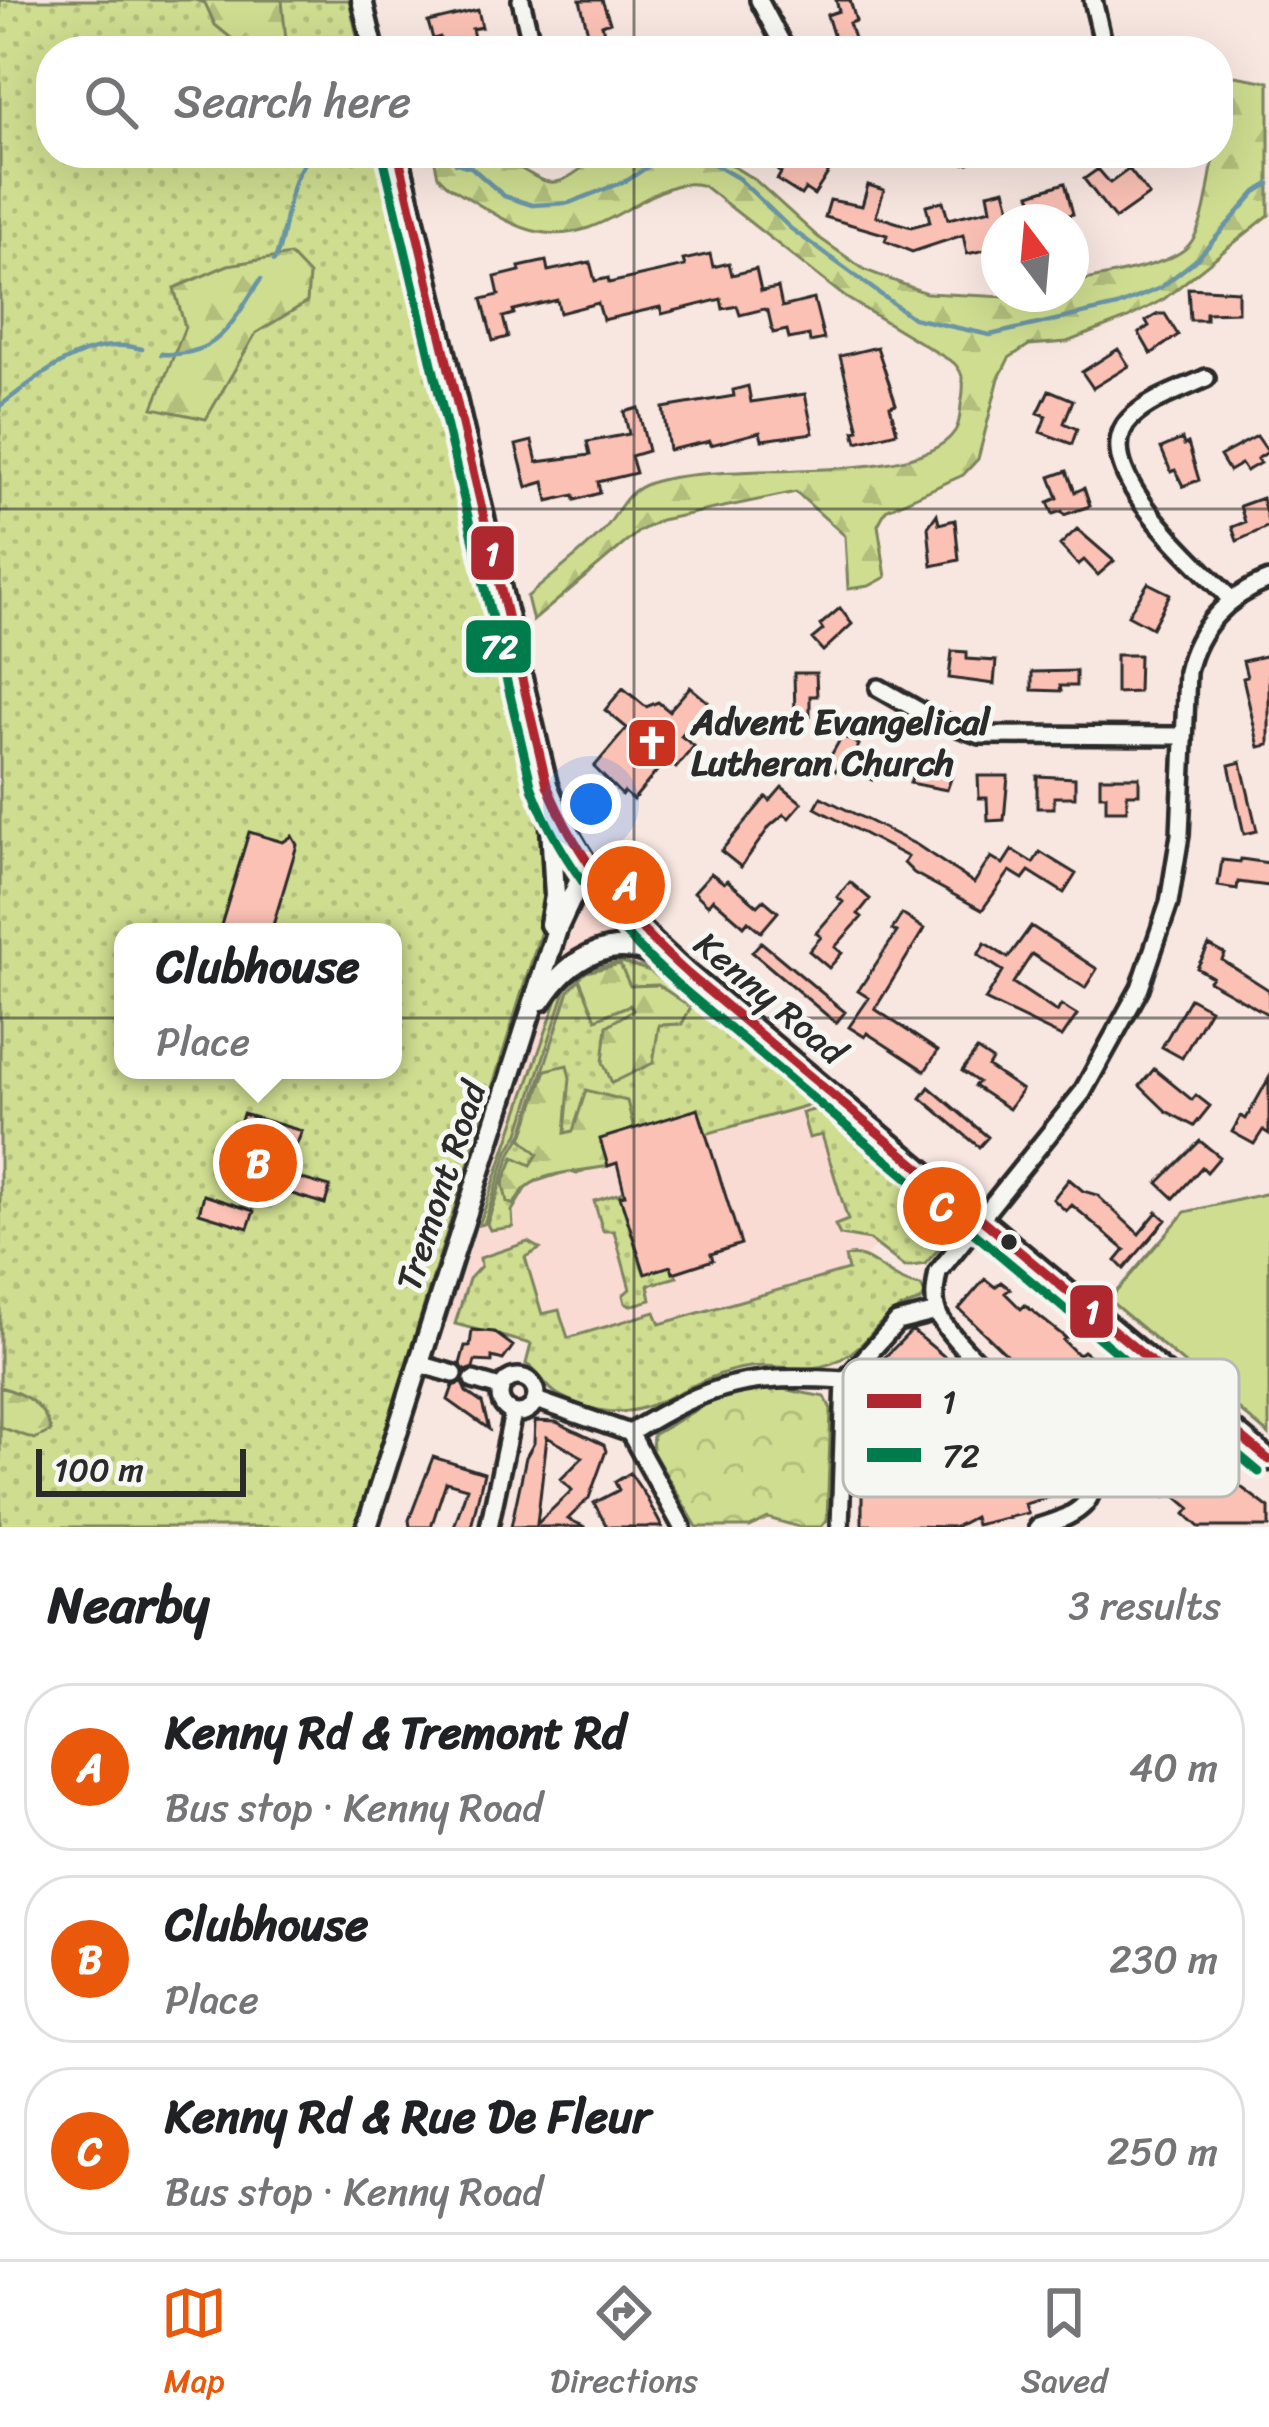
<!DOCTYPE html>
<html lang="en">
<head>
<meta charset="utf-8">
<style>
  body { margin:0; font-family:Sriracha,sans-serif; background:#f6f6f6; color:#202124 }
  .compass { position:absolute; left:981px; top:204px; width:108px; height:108px; border-radius:50%; background:#fff; box-shadow:0 12px 48px #0002; rotate:344deg }
  .scale { position:absolute; left:36px; bottom:30px; width:210px; box-sizing:border-box; padding-left:12px; border:6px solid #2b2b2b; border-top:0; font-size:33px; line-height:42px; white-space:nowrap; color:#2b2b2b; -webkit-text-stroke:9px #f6f6f2; paint-order:stroke }
  .you { position:absolute; left:591px; top:804px; width:42px; height:42px; margin:-30px; border:9px solid #fff; border-radius:50%; background:#1a73e8; box-shadow:0 0 0 18px #1a73e833 }
  .badge { display:grid; place-items:center; width:78px; height:78px; border-radius:50%; background:#ea580c; color:#fff; font-size:39px; font-weight:700 }
  .pin { position:absolute; translate:-50% -50%; border:6px solid #fff; box-shadow:0 3px 12px #0006 }
  .popup { position:absolute; left:114px; top:923px; width:288px; height:156px; box-sizing:border-box; display:grid; place-content:center; border-radius:24px; background:#fff; filter:drop-shadow(0 3px 9px #0005); font-size:39px; white-space:nowrap; color:#757577 }
  .popup b { font-size:45px; color:#202124 }
  .popup::after { content:''; position:absolute; left:50%; top:100%; margin-left:-24px; border:24px solid transparent; border-top-color:#fff }
  .list { margin:0; padding:0; list-style:none }
  h2 { display:flex; justify-content:space-between; align-items:center; height:156px; margin:0; padding:0 48px; font-size:51px }
  h2 small { font-size:39px; font-weight:400; color:#757577 }
  .list li { display:grid; grid-template-columns:78px 1fr auto; gap:36px; align-items:center; box-sizing:border-box; height:168px; margin:0 24px 24px; padding:0 24px; border:3px solid #e0e0e0; border-radius:48px }
  .list b { display:block; font-size:45px; white-space:nowrap }
  .list p { margin:0; font-size:39px; white-space:nowrap; color:#757577 }
  .list em { font-size:39px; font-style:normal; color:#757577 }
  .icon { flex:none; width:66px; height:66px; fill:none; stroke:currentColor; stroke-width:2; stroke-linecap:round; stroke-linejoin:round }
  .map { position:relative; flex:none; width:1269px; height:1527px; overflow:hidden }
  .search { position:absolute; background:#fff; box-shadow:0 12px 48px #0002; left:36px; right:36px; top:36px; height:132px; display:flex; align-items:center; gap:30px; box-sizing:border-box; padding:0 42px; border-radius:48px; color:#757577; font-size:45px }
  .sheet { height:732px; background:#fff }
  nav { display:flex; justify-content:space-around; align-items:center; box-sizing:border-box; height:168px; border-top:3px solid #e0e0e0; background:#fff; font-size:33px; color:#757577 }
  nav a { display:grid; justify-items:center; gap:6px }
  nav .on { color:#ea580c }
  .map>svg:first-child { display:block }
  .built { fill:#f9dbd3 }
  .grass { fill:url(#grass-dots); stroke:#7c845e; stroke-width:3; fill-rule:evenodd }
  .forest { fill:url(#forest-firs); stroke:#7c845e; stroke-width:3 }
  .park { fill:url(#park-crowns); stroke:#7c845e; stroke-width:3 }
  .garden { fill:#cedd90; stroke:#7c845e; stroke-width:3 }
  .lines { fill:none; stroke-linecap:round; stroke-linejoin:round }
  .stream { stroke:#6b95a6; stroke-width:4.5 }
  .building { fill:#fbc1b5; stroke:#2b2b2b; stroke-width:3; fill-rule:evenodd }
  .minor-casing { stroke:#2b2b2b; stroke-width:24 }
  .major-casing { stroke:#2b2b2b; stroke-width:27 }
  .minor { stroke:#f6f6f2; stroke-width:15 }
  .major { stroke:#f6f6f2; stroke-width:18 }
  .bus-1-casing { stroke:#f6f6f2; stroke-width:18 }
  .bus-2-casing { stroke:#f6f6f2; stroke-width:18 }
  .bus-1 { stroke:#af272f; stroke-width:9 }
  .bus-2 { stroke:#007b4b; stroke-width:9 }
  .grid { fill:none; stroke:#2b2b2b; stroke-width:3; stroke-opacity:0.55 }
  .bus-dot { fill:#2b2b2b; stroke:#f6f6f2; stroke-width:4.5 }
  .labels { text-anchor:middle; dominant-baseline:central; stroke-width:10; stroke-linejoin:round; paint-order:stroke }
  .poi-label { font-size:36px; font-weight:bold; fill:#2b2b2b; stroke:#f6f6f2; text-anchor:start }
  .street-label { font-size:36px; fill:#2b2b2b; stroke:#f6f6f2 }
  .key { fill:#f6f6f2; stroke:#b9b9b6; stroke-width:3 }
  .key-label { font-size:33px; fill:#2b2b2b }
  .line-badge { stroke:#f6f6f2; stroke-width:4.5 }
  .badge-label { font-size:33px; text-anchor:middle; font-weight:bold; fill:#fff }
</style>
</head>
<body>
<div class="map">
<svg width="1269" height="1527" viewBox="0 0 1269 1527">
  <defs>
    <pattern id="grass-dots" width="8" height="8" patternUnits="userSpaceOnUse" patternTransform="scale(3)"><rect width="8" height="8" fill="#cedd90"/><path d="M2 2h.1M6 6h.1" fill="none" stroke="#b1be7c" stroke-width="1.8" stroke-linecap="round"/></pattern>
    <pattern id="forest-firs" width="22" height="20" patternUnits="userSpaceOnUse" patternTransform="scale(3)"><rect width="22" height="20" fill="#cedd90"/><path d="M5 1l3.5 6h-7zM16 11l3.5 6h-7z" fill="#b1be7c"/></pattern>
    <pattern id="park-crowns" width="20" height="18" patternUnits="userSpaceOnUse" patternTransform="scale(3)"><rect width="20" height="18" fill="#cedd90"/><path d="M2 6a3 3 0 1 1 6 0M12 15a3 3 0 1 1 6 0" fill="none" stroke="#b1be7c"/></pattern>
  </defs>
  <rect width="100%" height="100%" fill="#f8e6e0"/>
  <filter id="ink" filterUnits="userSpaceOnUse"><feTurbulence type="fractalNoise" baseFrequency=".00833" numOctaves="2"/><feDisplacementMap in="SourceGraphic" scale="24" xChannelSelector="R" yChannelSelector="G"/><feConvolveMatrix kernelMatrix="1 2 1 2 8 2 1 2 1" color-interpolation-filters="sRGB"/></filter>
  <g filter="url(#ink)">
    <!-- built -->
    <path class="built" d="M585,869L640,924L940,1175L811,1316L549,1348L433,1318Z"/>
    <!-- grass -->
    <path class="grass" d="M0,0H349L360,51H51V153H383L507,692L546,842L545,918L355,1527H0ZM123,932H393V1070H123Z
      M616,954L662,968L949,1209L947,1212L660,974L630,959L601,961Z
      M622,962L650,971L663,981L812,1104L706,1134L697,1109L577,1174L568,1171L528,1184L512,1211L513,1227L490,1230L487,1224L511,1153L523,1133L569,990L589,969Z
      M587,966L566,988L519,1133L508,1151L484,1224L479,1225L563,982Z
      M817,1109L948,1220L952,1218L955,1231L925,1264L905,1267L870,1240L840,1235L835,1225L848,1220L822,1135L809,1138L802,1113Z
      M624,1192L620,1197L644,1273L671,1266L677,1277L648,1285L651,1300L630,1306L625,1303L623,1295L630,1289L614,1231H603L594,1201Z
      M528,1242L540,1249L525,1257L542,1314L559,1310L568,1338L655,1312L660,1324L848,1270L845,1257C870,1248 886,1281 921,1286L925,1294L921,1301C872,1314 878,1339 841,1359C811,1376 782,1363 750,1367C673,1377 646,1442 559,1395C545,1388 541,1372 526,1364L531,1344L455,1324L469,1279L481,1266L480,1258Z"/>
    <!-- forest -->
    <path class="forest" d="M195,0H282L287,51H247L215,25L205,3Z
      M1235,76L1269,82V215L1164,299L1126,319L1067,342L1029,345L1009,358L999,378L978,459L963,475L886,510L878,525L886,577L869,586L848,589L845,536L796,492L661,520L638,532L533,621L527,597C552,575 580,555 603,531C619,514 622,495 645,485C710,457 917,490 955,431C960,424 960,414 961,405C964,389 966,375 954,363L845,297L704,186C655,170 608,246 539,232C507,226 475,201 447,185L438,176L433,153C451,153 475,149 491,155C550,176 542,205 600,153H712L755,180L818,237L865,270L926,293L1007,297L1071,294V283C1099,276 1171,267 1189,245C1207,223 1208,180 1215,153H1218L1226,80Z
      M290,255L309,275L307,302L256,333L206,419L153,408L185,327L174,288L228,265Z
      M620,964L630,986L658,985L691,1007L682,1024L659,1025L653,1063L612,1083L603,1062L607,1026L633,1010L630,1005L596,1019L579,978L586,972Z
      M567,1065L570,1078L565,1133L573,1131L586,1090L627,1101L634,1129L608,1166C575,1174 529,1168 514,1205L507,1202L503,1184L514,1157L531,1165L538,1154L522,1139L546,1070Z
      M0,1387C25,1394 44,1404 51,1431L34,1439L0,1427Z"/>
    <!-- park -->
    <path class="park" d="M777,1388L825,1397L831,1409L827,1520L821,1527H799L768,1518L750,1527H697L652,1451L653,1435L720,1396Z"/>
    <!-- garden -->
    <path class="garden" d="M1269,1193V1435L1109,1300L1185,1212Z"/>
    <g class="lines">
      <!-- stream -->
      <path class="stream" d="M358,153L378,161
        M456,163L471,167L504,196L532,205L569,203L628,180L656,161L705,159L738,178L790,228L913,318L990,335L1117,306L1160,288L1197,259L1256,192L1269,184
        M274,261C290,230 283,174 315,153
        M161,354C220,358 232,321 261,279
        M0,406C41,375 88,334 142,349"/>
    </g>
    <!-- building -->
    <path class="building" d="M580,0H602L610,22L602,25L605,36L590,41Z
      M836,0H850L856,21L849,23L857,48L838,51L827,15L839,11Z
      M478,10L482,27L472,29L477,51H444L440,37L433,39L428,22Z
      M782,153H810L832,167L814,195L805,189L801,195L777,180L781,173L778,171Z
      M1098,169L1110,183L1129,169L1149,195L1115,219L1084,179Z
      M1065,183L1073,214L1041,221L1030,194Z
      M868,185L884,190L876,216L911,227L930,222L926,205L943,201L948,219L991,209L988,193L1005,189L1014,222H999V247L967,254L963,235L912,252L885,241L887,235L825,217L830,200L862,206Z
      M710,254L713,267L729,263L732,275L756,269L761,291L778,288L782,307L814,299L824,339L810,342L809,335L789,339L787,330L773,333L768,311L764,309L740,315L737,306L723,309L721,299L662,314L660,307L603,320L598,303L560,313L557,300L513,310L514,314L503,317L508,337L493,341L482,299L499,295L495,277L520,271L519,267L546,261L548,271L590,262L595,281L608,278L609,283L685,266L683,260Z
      M1188,288L1238,291V312L1206,313V320H1190Z
      M1158,314H1165L1178,335L1151,354L1139,333L1149,326L1146,321Z
      M877,347L896,404L890,406L897,432L857,442L854,431L859,430L840,356Z
      M1118,349L1129,366L1093,388L1082,372Z
      M748,386L751,402L805,394L813,433L762,440L760,432L711,445L710,441L669,450L663,408L734,396L733,390Z
      M1049,390L1073,400L1064,423L1077,429L1072,444L1040,432L1046,416L1038,413Z
      M638,408L648,451L631,456L636,473L598,482L600,493L575,500L574,495L548,501L544,482L527,487L516,445L532,441L537,462L590,455L587,442L629,434L624,412Z
      M1257,436L1268,452L1257,459L1260,463L1246,471L1241,464L1229,471L1220,456Z
      M1182,439L1184,445L1188,443L1199,480L1183,486L1175,470L1171,472L1161,448Z
      M1067,471L1075,492L1084,488L1090,506L1064,515L1062,511L1053,514L1048,502L1058,498L1050,477Z
      M1262,498L1269,526L1237,541L1232,527L1245,522L1240,506Z
      M937,514L939,524L955,520L959,560L932,566L928,527Z
      M1077,529L1114,561L1098,575L1084,560L1078,565L1060,545Z
      M1148,583L1170,594L1152,628L1128,615Z
      M840,608L852,624L823,651L812,639L823,630L820,625Z
      M952,651L967,652V659L996,661L994,684L949,678Z
      M1116,655H1139L1138,692L1116,693Z
      M1269,655V745L1259,747L1243,678L1247,677L1243,661Z
      M1076,671V686H1060L1061,691L1032,690V672Z
      M794,673H816L817,696H810V716H795Z
      M690,687L708,702L681,736L694,746L676,768L666,760L633,800L624,792L622,795L594,767L627,728L605,710L623,688L646,707L658,702L669,711Z
      M842,736L859,745L855,753L879,766L872,780L840,763L835,771L825,766Z
      M917,761L953,773L947,790L910,783Z
      M1241,762L1257,831L1244,834L1229,765Z
      M978,776H1008L1004,820L988,821L987,798H979Z
      M1037,776L1075,778V797H1054V808H1037Z
      M1100,777H1139V794H1127V810H1106V795H1100Z
      M782,787L802,803L789,818L784,814L770,826L741,867L721,851L766,797L770,801Z
      M821,797L917,845L974,883L991,857L1003,864L1012,850L1033,863L1040,852L1076,874L1064,893L1029,871L1023,879L1010,871L982,910L914,873L904,863L908,857L815,808Z
      M249,832L283,842L292,836L297,845L271,932H219Z
      M1241,859L1269,863V886L1238,882L1237,889L1218,886L1222,860L1240,862Z
      M711,873L724,883L727,880L758,906L764,900L778,912L761,932L748,921L744,926L713,899L708,905L694,892Z
      M850,882L870,899L858,914L862,917L835,947L842,953L829,968L809,951L821,937L816,933L843,902L837,897Z
      M902,914L924,929L875,1009L938,1051L925,1071L867,1033L865,1037L849,1027L869,998L858,991L897,932L892,930Z
      M1031,926L1097,969L1085,988L1032,954L1013,983L1057,1012L1061,1005L1077,1015L1062,1037L985,1000L1003,971L978,955L985,943L1008,958Z
      M761,942L845,1012L836,1023L752,952Z
      M1209,945L1225,954L1222,960L1269,990V1015L1209,981L1212,977L1197,968Z
      M1190,998L1210,1009L1182,1058L1162,1047Z
      M977,1050L992,1060L988,1067L1022,1090L1009,1109L974,1086L978,1082L962,1071Z
      M1154,1069L1192,1100L1196,1095L1210,1106L1194,1126L1166,1111L1140,1086Z
      M1269,1078V1134L1263,1130L1254,1144L1232,1132L1241,1116L1246,1119Z
      M929,1087L988,1137L979,1147L921,1098Z
      M698,1109L741,1244L711,1254L713,1260L673,1273L671,1266L645,1274L620,1196L625,1195L617,1163L608,1166L600,1139Z
      M243,1114L302,1131L285,1174L330,1187L325,1204L276,1189L274,1195L252,1189L257,1173L226,1187L223,1179Z
      M1200,1141L1220,1157L1207,1172L1202,1167L1174,1198L1158,1183Z
      M1069,1179L1083,1191L1097,1195L1139,1234L1157,1212L1166,1220L1124,1269L1116,1261L1125,1250L1072,1205L1066,1211L1053,1199Z
      M204,1195L254,1211L248,1228L199,1213Z
      M985,1279L995,1287L1001,1282L1010,1289L1005,1293L1021,1309L1025,1305L1066,1338L1063,1340L1078,1355L1083,1351L1091,1357L1086,1363L1106,1382L1109,1378L1117,1385L1113,1391L1129,1404L1137,1395L1200,1453L1195,1460L1216,1478L1221,1472L1269,1508V1527H1199L1185,1514L1190,1508L1170,1491L1165,1497L1156,1489L1160,1484L1144,1470L1139,1476L1129,1468L1132,1483L1096,1445L1100,1440L1073,1421L1078,1415L1067,1407L1071,1403L1035,1374L1032,1379L959,1309Z
      M472,1330L494,1332L513,1346L503,1360L492,1357V1362L475,1361L473,1368L465,1371L460,1364L465,1346H470Z
      M912,1330L962,1371L918,1415L912,1416L922,1455L911,1457L915,1488L963,1480L962,1474L980,1469L967,1455L972,1449L956,1433L949,1440L940,1429L976,1383L990,1394L985,1400L1009,1416L1004,1423L1016,1433L989,1465L1043,1451L1045,1458L1060,1454L1070,1491L1025,1504L1028,1513L976,1525L974,1517L955,1527L862,1525V1476H865L861,1442L872,1441L869,1395L907,1390L890,1373L896,1368L885,1357Z
      M462,1383L466,1392L482,1403L489,1429L448,1400L453,1386Z
      M535,1421L556,1422L604,1445L606,1451L589,1498L568,1519L586,1527H511L526,1457L534,1443ZM547,1437L583,1457L561,1479L572,1490L537,1524Z
      M433,1457L484,1473L471,1527H454L467,1488L446,1482L431,1527H410L409,1520Z
      M630,1473L645,1495L662,1527H607L594,1503L619,1490L615,1482Z"/>
    <g class="lines">
      <!-- minor casing -->
      <g class="minor-casing">
        <path id="minor" d="M521,0L533,51
          M759,0L786,51
          M1093,0L1105,51
          M938,153H965
          M1206,378C1181,390 1150,399 1131,418C1081,467 1201,565 1231,600
          M879,688L930,717L980,735L1183,736
          M419,1364L454,1374
          M500 1395a18 18 0 1 1 36 0a18 18 0 1 1-36 0Z
          M473,1380L500,1388
          M536,1400L630,1433C714,1381 748,1375 845,1380L897,1322L937,1312
          M630,1433L682,1527
          M489,1527L513,1413
          M840,1527L845,1380
          M1038,1527C1153,1496 1054,1434 1011,1394C990,1375 953,1341 940,1318C932,1302 935,1288 938,1272L1082,1093L1140,988L1169,903L1180,835L1187,672C1197,628 1227,596 1269,580"/>
      </g>
      <!-- major casing -->
      <g class="major-casing">
        <path id="major" d="M362,0L374,51
          M398,153L547,785C575,866 625,919 688,974L1269,1460
          M550,808L555,896L550,924
          M542,1000C570,956 615,932 664,960
          M367,1527L557,929L585,869"/>
      </g>
      <!-- minor -->
      <use href="#minor" class="minor"/>
      <!-- major -->
      <use href="#major" class="major"/>
      <!-- bus-1 casing -->
      <g class="bus-1-casing">
        <path id="bus-1" d="M398,153L547,785C578,862 627,919 688,974L1269,1460"/>
      </g>
      <!-- bus-2 casing -->
      <g class="bus-2-casing">
        <path id="bus-2" d="M383,156L532,788C563,869 615,928 678,985L1259,1472"/>
      </g>
      <!-- bus-1 -->
      <use href="#bus-1" class="bus-1"/>
      <!-- bus-2 -->
      <use href="#bus-2" class="bus-2"/>
    </g>
  </g>
  <!-- grid -->
  <path class="grid" d="M634,0V51M634,153V1527M0,509H1269M0,1018H1269"/>
  <!-- icons -->
  <defs>
    <g id="church-square" transform="scale(2.7)"><rect x="-9" y="-9" width="18" height="18" rx="4" fill="#c8321e" stroke="#f6f6f2"/><path d="M-1.2-6h2.4v3.5h3.3v2.4h-3.3V6h-2.4V-.1h-3.3v-2.4h3.3Z" fill="#fff"/></g>
  </defs>
  <g fill-rule="evenodd">
    <use href="#church-square" x="652" y="743"/>
  </g>
  <!-- markers -->
  <circle class="bus-dot" cx="1009" cy="1242" r="10"/>
  <g class="labels">
    <!-- poi labels -->
    <g class="poi-label">
      <text x="691" y="722">Advent Evangelical<tspan x="691" dy="41">Lutheran Church</tspan></text>
    </g>
    <!-- street labels -->
    <g class="street-label">
      <text transform="translate(770 998) rotate(40)">Kenny Road</text>
      <text transform="translate(441 1186) rotate(-72)">Tremont Road</text>
    </g>
  </g>
  <!-- legend -->
  <rect x="843" y="1359" width="396" height="138" rx="18" class="key"/>
  <rect x="867" y="1394" width="54" height="14" fill="#af272f"/>
  <rect x="867" y="1448" width="54" height="14" fill="#007b4b"/>
  <g class="key-label">
    <text x="942" y="1413">1</text>
    <text x="942" y="1467">72</text>
  </g>
  <g class="line-badge">
    <rect x="469" y="524" width="47" height="58" rx="12" fill="#af272f"/>
    <rect x="464" y="618" width="69" height="57" rx="12" fill="#007b4b"/>
    <rect x="1068" y="1283" width="47" height="57" rx="12" fill="#af272f"/>
  </g>
  <g class="badge-label">
    <text x="492" y="565">1</text>
    <text x="499" y="658">72</text>
    <text x="1092" y="1323">1</text>
  </g>
</svg>
<svg class="compass" viewBox="-18 -18 36 36"><path d="M0-13l5 13h-10z" fill="#e53935"/><path d="M0 13l5-13h-10z" fill="#757577"/></svg>
<div class="scale">100 m</div>
<div class="you"></div>
<div class="pin badge" style="left:626px;top:885px">A</div>
<div class="pin badge" style="left:258px;top:1163px">B</div>
<div class="popup"><b>Clubhouse</b>Place</div>
<div class="pin badge" style="left:942px;top:1206px">C</div>
<div class="search"><svg class="icon" aria-label="search" viewBox="0 0 24 24"><circle cx="10" cy="10" r="6"/><path d="M15 15l6 6"/></svg>Search here</div>
</div>
<section class="sheet">
<h2>Nearby<small>3 results</small></h2>
<ul class="list">
<li><span class="badge">A</span><div><b>Kenny Rd &amp; Tremont Rd</b><p>Bus stop · Kenny Road</p></div><em>40 m</em></li>
<li><span class="badge">B</span><div><b>Clubhouse</b><p>Place</p></div><em>230 m</em></li>
<li><span class="badge">C</span><div><b>Kenny Rd &amp; Rue De Fleur</b><p>Bus stop · Kenny Road</p></div><em>250 m</em></li>
</ul>
</section>
<nav>
<a class="on"><svg class="icon" aria-label="map" viewBox="0 0 24 24"><path d="M3 6l6-2 6 2 6-2v14l-6 2-6-2-6 2zM9 4v14M15 6v14"/></svg>Map</a>
<a><svg class="icon" aria-label="directions" viewBox="0 0 24 24"><path d="M12 3l9 9-9 9-9-9zM9 14v-3h6M13 9l2 2-2 2"/></svg>Directions</a>
<a><svg class="icon" aria-label="saved" viewBox="0 0 24 24"><path d="M7 4h10v16l-5-4-5 4z"/></svg>Saved</a>
</nav>
</body>
</html>
